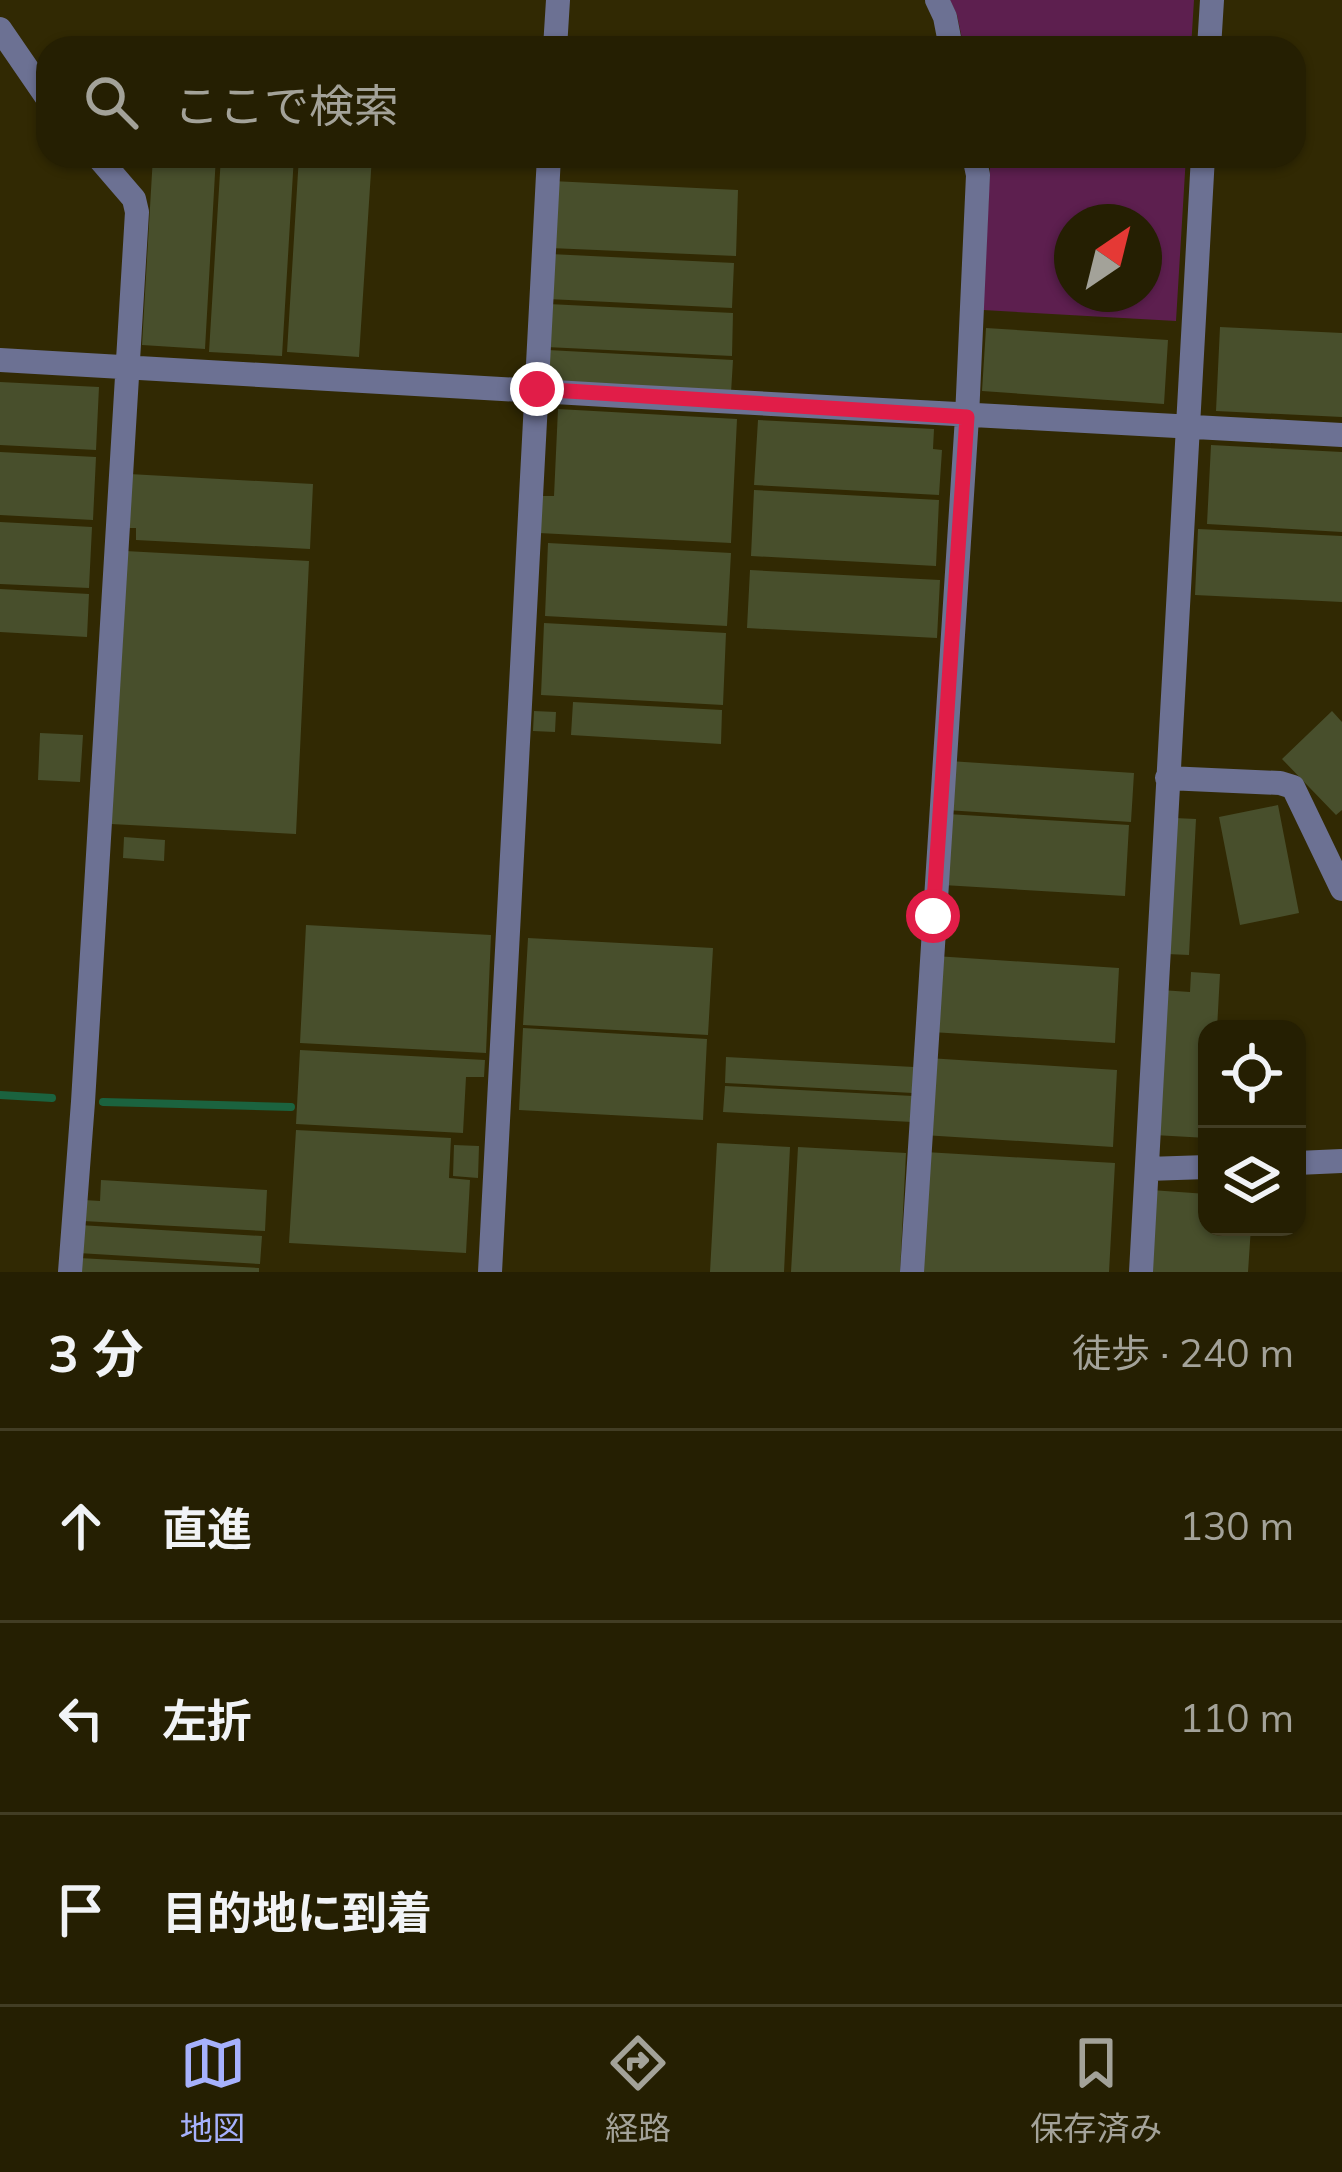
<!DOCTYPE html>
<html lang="ja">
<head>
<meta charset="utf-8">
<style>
  body { margin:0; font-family:Mulish,"Noto Sans JP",sans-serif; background:#2d270c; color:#f1f3f6 }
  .controls { position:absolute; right:36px; bottom:36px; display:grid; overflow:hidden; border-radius:24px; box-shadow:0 3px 9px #0004 }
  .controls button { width:108px; height:108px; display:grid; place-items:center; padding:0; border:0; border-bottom:3px solid #423d24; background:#251f02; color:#f1f3f6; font:60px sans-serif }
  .compass { position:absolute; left:1054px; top:204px; width:108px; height:108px; border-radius:50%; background:#251f02; box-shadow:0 3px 9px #0004; rotate:35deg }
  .stop { position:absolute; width:36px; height:36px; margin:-27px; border:9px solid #e11d48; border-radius:50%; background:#fff }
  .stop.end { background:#e11d48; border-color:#fff; box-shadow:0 3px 12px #0008 }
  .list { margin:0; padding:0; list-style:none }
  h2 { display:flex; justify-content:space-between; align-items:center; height:156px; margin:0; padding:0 48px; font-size:51px }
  h2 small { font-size:39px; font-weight:400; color:#a3a299 }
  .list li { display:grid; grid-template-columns:78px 1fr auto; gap:36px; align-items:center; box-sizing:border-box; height:192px; padding:0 48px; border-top:3px solid #423d24 }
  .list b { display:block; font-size:45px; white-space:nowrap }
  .list em { font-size:39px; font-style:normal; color:#a3a299 }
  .icon { flex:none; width:66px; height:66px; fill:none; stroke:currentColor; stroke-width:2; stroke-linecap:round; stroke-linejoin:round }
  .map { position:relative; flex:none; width:1342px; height:1272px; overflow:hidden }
  .search { position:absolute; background:#251f02; box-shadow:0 3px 9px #0004; left:36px; right:36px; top:36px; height:132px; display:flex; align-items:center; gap:30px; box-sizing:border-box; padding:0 42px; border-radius:36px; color:#a3a299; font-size:45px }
  .sheet { height:732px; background:#251f02 }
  nav { display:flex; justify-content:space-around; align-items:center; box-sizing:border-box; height:168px; border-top:3px solid #423d24; background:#251f02; font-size:33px; color:#a3a299 }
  nav a { display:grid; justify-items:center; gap:6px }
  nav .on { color:#a6b1fc }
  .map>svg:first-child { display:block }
  .green { fill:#5d1f4f; fill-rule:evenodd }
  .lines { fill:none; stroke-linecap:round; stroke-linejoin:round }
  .stream { stroke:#1b633f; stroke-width:8 }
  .building { fill:#484f2c }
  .street { stroke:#6c7193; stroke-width:24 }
  .route { stroke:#e11d48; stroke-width:15 }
</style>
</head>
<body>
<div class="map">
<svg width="1342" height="1272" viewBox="0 0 1342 1272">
  <rect width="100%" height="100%" fill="#312903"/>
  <!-- green -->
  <path class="green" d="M950,0H1194L1191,48H964L957,15Z
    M1030,156H1186L1176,321L983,310L990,168ZM1072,222H1144V294H1072Z"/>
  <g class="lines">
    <!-- stream -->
    <path class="stream" d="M0,1095L52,1098
      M103,1102L291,1107"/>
  </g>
  <!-- building -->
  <path class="building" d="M153,156H216L205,349L142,345Z
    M221,156H294L282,356L209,352Z
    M299,156H372L359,357L287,352Z
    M552,181L738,190L736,256L550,248Z
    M550,254L734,263L732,308L548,299Z
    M548,304L733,313L732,356L546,347Z
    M1220,327L1342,333V417L1216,411Z
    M986,328L1168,340L1164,404L982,391Z
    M548,350L733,360L731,393L546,383Z
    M0,382L99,387L96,450L0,445Z
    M558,409L737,419L731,543L539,533L541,496H554Z
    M758,420L934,429L933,449L942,450L939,495L754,485Z
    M1211,445L1342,452V532L1207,524Z
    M0,452L96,457L93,520L0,515Z
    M129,474L313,484L310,549L136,540V528H126Z
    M754,490L939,500L936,566L751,556Z
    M0,522L92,527L89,588L0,584Z
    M1198,529L1342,536V602L1195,595Z
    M548,543L731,553L727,626L545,616Z
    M125,551L309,561L296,834L111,824Z
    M750,570L940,580L937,638L747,628Z
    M0,589L89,594L87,637L0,632Z
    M544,623L726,633L723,705L541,695Z
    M573,702L722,710L721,744L571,735Z
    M534,711L556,712L555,732L533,731Z
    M1332,711L1342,722V810L1336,815L1282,759Z
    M40,733L83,735L80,782L38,780Z
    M949,761L1134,773L1131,822L946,810Z
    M1278,805L1299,913L1240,925L1219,817Z
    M947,814L1129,825L1125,896L943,885Z
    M1174,818L1196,819L1189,955L1167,954Z
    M124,837L165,840L164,861L123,858Z
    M306,925L491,935L486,1053L300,1043Z
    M528,938L713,948L708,1035L523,1025Z
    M935,956L1119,968L1115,1043L931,1032Z
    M1191,972L1220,974L1217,1029H1207V1138L1154,1135L1161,990L1190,992Z
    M523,1028L707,1039L703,1120L519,1110Z
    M300,1050L485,1060L484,1077H466L463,1133L296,1124Z
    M726,1057L914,1067L913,1093L725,1083Z
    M928,1058L1117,1070L1113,1147L923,1135Z
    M725,1086L913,1096L912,1122L723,1112Z
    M296,1130L451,1138L449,1178L470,1180L466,1253L289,1243Z
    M717,1143L790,1147L784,1272H710Z
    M454,1145L479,1146L478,1178L453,1176Z
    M798,1147L906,1153L900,1272H791Z
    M925,1152L1115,1163L1109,1272H919Z
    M101,1180L267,1190L265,1231L83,1221L84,1200L100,1201Z
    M1151,1190L1207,1194V1227H1251L1248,1272H1145Z
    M79,1225L262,1236L260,1264L78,1253Z
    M79,1258L259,1268V1272H78Z"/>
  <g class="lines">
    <!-- street -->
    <path class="street" d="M937,0L945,17L951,48
      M0,29L48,99
      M555,48L558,0
      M1209,48L1212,0
      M0,360C447,386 895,412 1342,435
      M1167,778L1280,783L1293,787L1342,889
      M1297,1163L1342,1161
      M1147,1169L1207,1167
      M70,1272L83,1102L137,212L134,199L97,156
      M490,1272L549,156
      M912,1272L967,417L978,175L974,156
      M1141,1272L1203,156"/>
  </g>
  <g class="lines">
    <!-- route -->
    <path class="route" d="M537,389L967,417L933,916"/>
  </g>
</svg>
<div class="controls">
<button><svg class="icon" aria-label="locate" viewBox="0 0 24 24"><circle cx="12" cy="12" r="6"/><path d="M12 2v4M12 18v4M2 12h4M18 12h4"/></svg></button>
<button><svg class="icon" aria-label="layers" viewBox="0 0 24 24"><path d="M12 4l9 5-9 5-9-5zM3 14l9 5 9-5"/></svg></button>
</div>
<svg class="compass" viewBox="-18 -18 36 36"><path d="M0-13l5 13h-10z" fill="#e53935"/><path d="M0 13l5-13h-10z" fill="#a3a299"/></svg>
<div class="stop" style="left:933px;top:916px"></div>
<div class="stop end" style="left:537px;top:389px"></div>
<div class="search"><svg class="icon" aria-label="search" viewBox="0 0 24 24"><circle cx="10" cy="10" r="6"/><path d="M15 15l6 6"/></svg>ここで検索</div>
</div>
<section class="sheet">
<h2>3 分<small>徒歩 · 240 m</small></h2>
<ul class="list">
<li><svg class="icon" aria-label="ahead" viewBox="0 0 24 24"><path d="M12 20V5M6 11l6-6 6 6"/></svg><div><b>直進</b></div><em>130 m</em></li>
<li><svg class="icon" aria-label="left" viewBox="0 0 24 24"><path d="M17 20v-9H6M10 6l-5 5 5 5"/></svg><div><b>左折</b></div><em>110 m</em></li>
<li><svg class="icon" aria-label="arrive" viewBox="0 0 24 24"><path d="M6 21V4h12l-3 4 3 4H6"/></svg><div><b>目的地に到着</b></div></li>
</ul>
</section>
<nav>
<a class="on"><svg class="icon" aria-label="map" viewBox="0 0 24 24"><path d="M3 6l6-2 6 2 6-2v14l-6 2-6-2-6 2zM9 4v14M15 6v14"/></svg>地図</a>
<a><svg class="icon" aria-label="directions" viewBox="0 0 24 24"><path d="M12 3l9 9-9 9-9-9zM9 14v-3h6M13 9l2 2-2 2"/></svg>経路</a>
<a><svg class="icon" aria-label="saved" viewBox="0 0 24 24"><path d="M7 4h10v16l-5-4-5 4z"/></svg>保存済み</a>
</nav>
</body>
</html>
